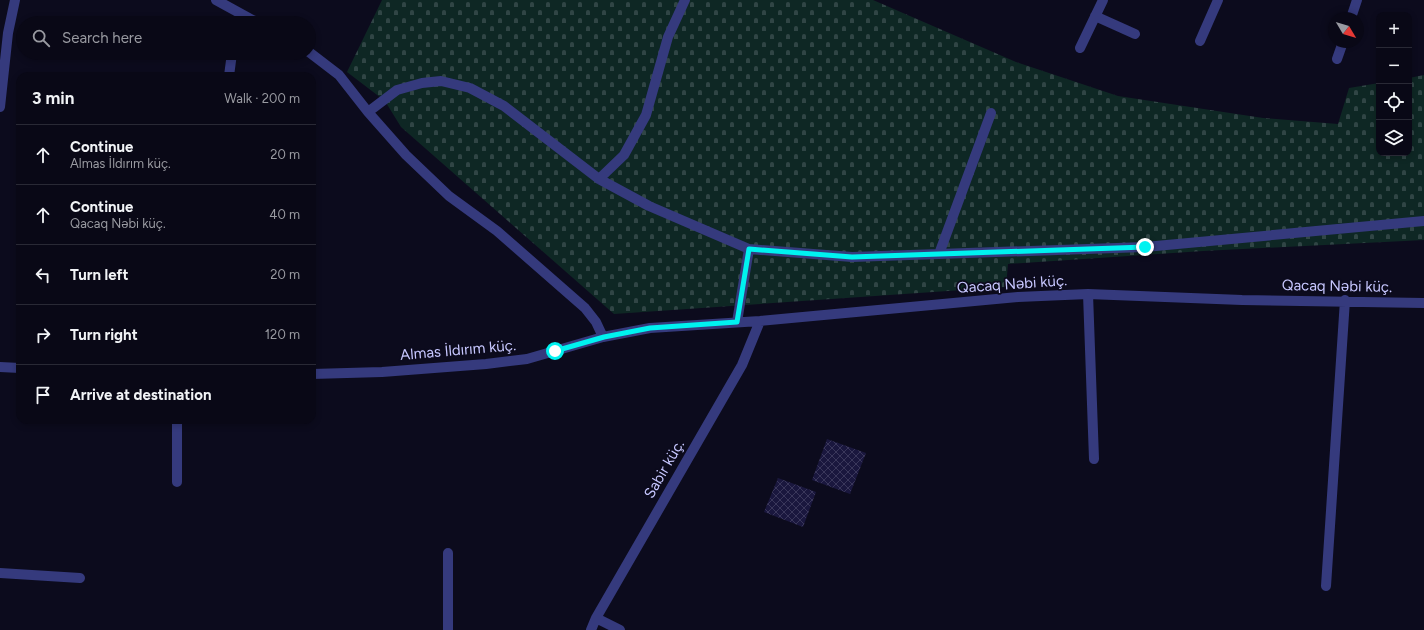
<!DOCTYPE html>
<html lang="en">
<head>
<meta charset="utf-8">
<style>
  body { margin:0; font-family:Figtree,sans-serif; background:#171623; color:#f1f3f6 }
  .controls { position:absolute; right:12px; top:12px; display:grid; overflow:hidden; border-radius:8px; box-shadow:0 2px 6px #0003 }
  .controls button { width:36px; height:36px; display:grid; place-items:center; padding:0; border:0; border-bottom:1px solid #292935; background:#090816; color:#f1f3f6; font:20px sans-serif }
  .compass { position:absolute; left:1328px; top:12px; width:36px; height:36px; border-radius:50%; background:#090816; box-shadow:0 2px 6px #0003; rotate:128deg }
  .stop { position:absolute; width:12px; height:12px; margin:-9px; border:3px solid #00f2f0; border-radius:50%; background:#fff }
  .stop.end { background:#00f2f0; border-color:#fff; box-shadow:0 1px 4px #0008 }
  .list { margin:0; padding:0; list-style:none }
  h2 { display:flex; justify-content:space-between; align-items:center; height:52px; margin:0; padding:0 16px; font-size:17px }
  h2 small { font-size:13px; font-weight:400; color:#999aa1 }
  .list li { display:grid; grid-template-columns:26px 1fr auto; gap:12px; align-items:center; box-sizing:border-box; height:60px; padding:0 16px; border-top:1px solid #292935 }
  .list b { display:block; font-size:15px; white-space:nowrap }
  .list p { margin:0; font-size:13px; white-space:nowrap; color:#999aa1 }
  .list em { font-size:13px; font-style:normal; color:#999aa1 }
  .icon { flex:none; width:22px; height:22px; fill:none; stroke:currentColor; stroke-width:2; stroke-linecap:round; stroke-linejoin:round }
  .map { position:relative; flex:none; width:1424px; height:630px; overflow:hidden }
  .search { position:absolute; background:#090816; box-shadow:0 2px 6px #0003; left:16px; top:16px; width:300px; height:44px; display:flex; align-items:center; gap:10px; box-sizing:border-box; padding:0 14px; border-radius:22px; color:#999aa1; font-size:15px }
  .panel { position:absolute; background:#090816; box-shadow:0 2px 6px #0003; left:16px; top:72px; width:300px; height:352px; border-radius:12px }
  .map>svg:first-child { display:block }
  .cemetery { fill:url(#cemetery-stones) }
  .building { fill:url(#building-cross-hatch) }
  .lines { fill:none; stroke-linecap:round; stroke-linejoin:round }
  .minor { stroke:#353a7d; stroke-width:10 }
  .route { stroke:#00f2f0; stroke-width:5 }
  .labels { text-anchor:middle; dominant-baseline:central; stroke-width:3.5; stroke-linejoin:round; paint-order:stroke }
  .street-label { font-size:15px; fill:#c7c7ff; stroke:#0c0b1d }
</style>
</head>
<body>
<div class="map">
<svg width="1424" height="630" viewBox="0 0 1424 630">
  <defs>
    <pattern id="cemetery-stones" width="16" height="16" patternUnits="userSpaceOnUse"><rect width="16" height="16" fill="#0e2724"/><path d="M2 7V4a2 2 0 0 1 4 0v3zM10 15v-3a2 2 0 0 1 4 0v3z" fill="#304545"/></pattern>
    <pattern id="building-cross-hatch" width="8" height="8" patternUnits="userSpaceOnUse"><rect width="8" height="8" fill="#1a173e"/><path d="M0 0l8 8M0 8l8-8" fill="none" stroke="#3a375b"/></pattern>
  </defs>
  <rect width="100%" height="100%" fill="#0c0b1d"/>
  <!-- cemetery -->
  <path class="cemetery" d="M382,0H873L1016,62L1118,96L1263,118L1338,124L1349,88L1379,83V153H1409V78L1424,75V240L1203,251L1008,264L1006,287L614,314L401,127L385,101L347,72Z"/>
  <!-- building -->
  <path class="building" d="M827,439L866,453L850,494L812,480Z
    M778,478L816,492L803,527L764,512Z"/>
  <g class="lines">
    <!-- minor -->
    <path class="minor" d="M216,0L258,23
      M1095,16L1135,34
      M1351,18L1357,0
      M1200,41L1218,0
      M1080,48L1103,0
      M309,52L339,75L368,112L406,155L449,196L497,231L585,308L596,322L603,337
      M1337,59L1343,42
      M229,76L232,53
      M0,107L8,33L15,0
      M368,112L397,90L422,83L441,81L470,88L504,106L599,179L649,206L749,249L852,257L1145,247L1424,221
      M599,179L624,155L646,115L668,37L685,0
      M939,254L991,113
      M1088,294L1094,459
      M737,322L749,249
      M0,367L20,368
      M312,374L382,372L486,364L527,359L603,337L650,328L760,321L1018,297L1088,294L1242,300L1424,303
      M177,420V482
      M0,573L80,578
      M1326,586L1345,300
      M596,618L620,630
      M448,630V553
      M591,630L596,618L742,365L760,321"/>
  </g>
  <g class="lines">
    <!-- route -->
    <path class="route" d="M555,351L604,337L650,328L737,322L749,249L852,257L1145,247"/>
  </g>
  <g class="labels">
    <!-- street labels -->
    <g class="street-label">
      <text transform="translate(1012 284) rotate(-4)">Qacaq Nəbi küç.</text>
      <text transform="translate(1337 286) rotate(1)">Qacaq Nəbi küç.</text>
      <text transform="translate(458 350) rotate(-5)">Almas İldırım küç.</text>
      <text transform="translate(664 469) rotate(-60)">Sabir küç.</text>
    </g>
  </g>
</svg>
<div class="controls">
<button>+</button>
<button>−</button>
<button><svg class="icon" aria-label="locate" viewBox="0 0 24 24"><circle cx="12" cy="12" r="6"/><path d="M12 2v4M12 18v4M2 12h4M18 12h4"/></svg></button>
<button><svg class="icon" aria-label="layers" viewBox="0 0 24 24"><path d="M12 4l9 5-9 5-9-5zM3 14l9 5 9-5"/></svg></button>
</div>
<svg class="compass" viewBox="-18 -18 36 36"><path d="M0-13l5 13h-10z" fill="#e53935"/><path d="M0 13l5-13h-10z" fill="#999aa1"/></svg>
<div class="stop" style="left:555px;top:351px"></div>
<div class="stop end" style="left:1145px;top:247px"></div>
<div class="search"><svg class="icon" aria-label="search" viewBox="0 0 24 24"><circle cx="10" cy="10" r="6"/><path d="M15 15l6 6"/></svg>Search here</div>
<section class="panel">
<h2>3 min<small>Walk · 200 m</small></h2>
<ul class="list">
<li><svg class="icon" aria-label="ahead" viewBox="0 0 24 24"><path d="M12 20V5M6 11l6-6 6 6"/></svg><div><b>Continue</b><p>Almas İldırım küç.</p></div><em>20 m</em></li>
<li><svg class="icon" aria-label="ahead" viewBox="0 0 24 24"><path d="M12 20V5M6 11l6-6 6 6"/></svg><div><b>Continue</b><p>Qacaq Nəbi küç.</p></div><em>40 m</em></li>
<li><svg class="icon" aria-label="left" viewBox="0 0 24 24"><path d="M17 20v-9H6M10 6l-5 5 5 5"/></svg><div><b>Turn left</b></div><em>20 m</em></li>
<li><svg class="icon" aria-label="right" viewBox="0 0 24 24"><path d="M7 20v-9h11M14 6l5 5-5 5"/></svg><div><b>Turn right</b></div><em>120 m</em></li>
<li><svg class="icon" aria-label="arrive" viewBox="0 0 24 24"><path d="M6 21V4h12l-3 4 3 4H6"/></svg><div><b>Arrive at destination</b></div></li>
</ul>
</section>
</div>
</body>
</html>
